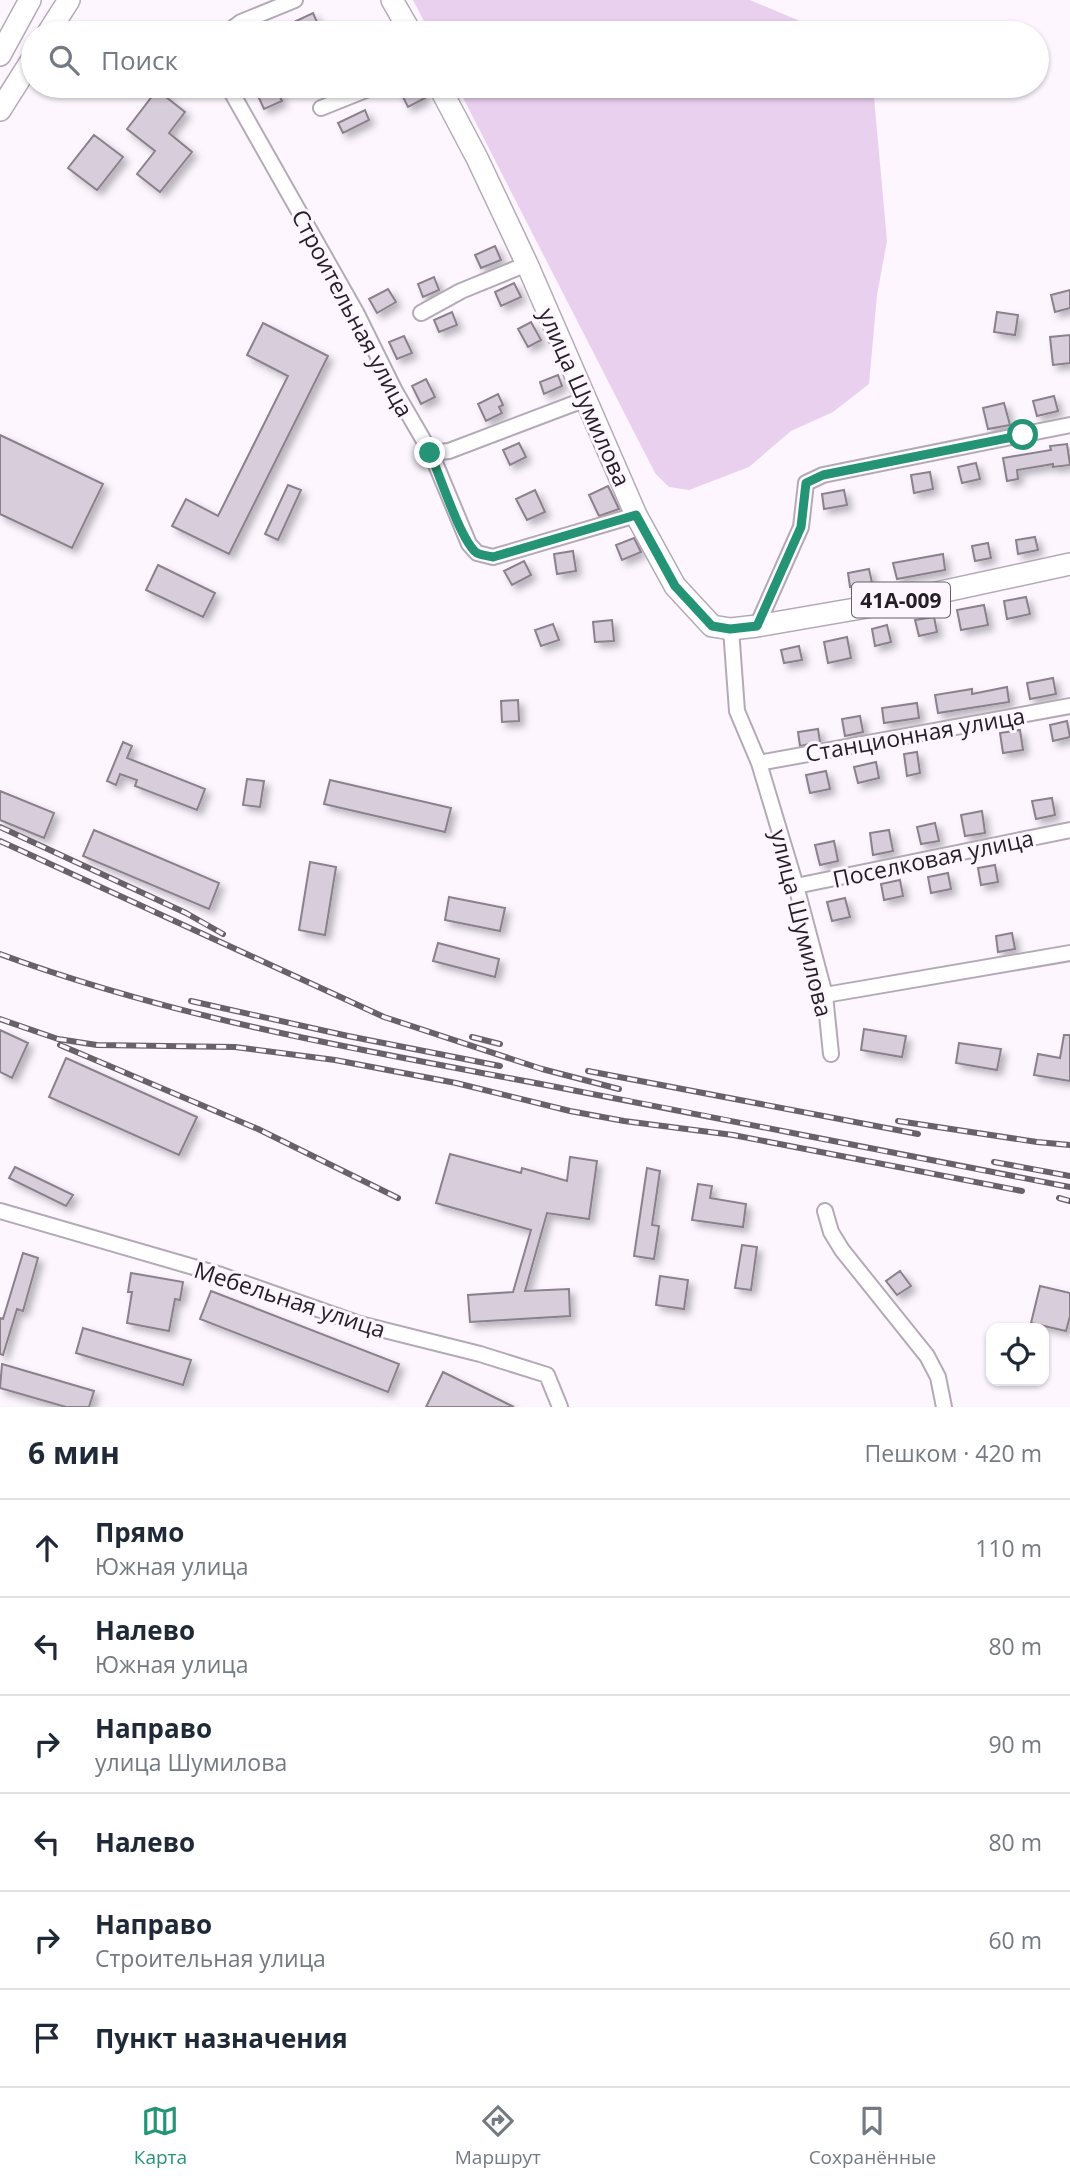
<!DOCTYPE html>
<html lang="ru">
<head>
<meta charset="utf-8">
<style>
  body { margin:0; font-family:"Open Sans",sans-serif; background:#f2f2f3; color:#1f2937 }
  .controls { position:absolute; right:21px; bottom:21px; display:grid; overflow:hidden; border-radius:14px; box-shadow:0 2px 5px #0004 }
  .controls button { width:63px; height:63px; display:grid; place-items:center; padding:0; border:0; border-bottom:2px solid #e0e1e3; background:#fff; color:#1f2937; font:35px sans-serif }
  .stop { position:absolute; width:21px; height:21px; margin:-16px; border:5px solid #259476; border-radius:50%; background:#fff }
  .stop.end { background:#259476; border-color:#fff; box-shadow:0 2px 7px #0008 }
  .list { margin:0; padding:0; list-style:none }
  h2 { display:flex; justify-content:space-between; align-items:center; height:91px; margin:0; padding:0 28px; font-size:30px }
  h2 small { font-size:23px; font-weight:400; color:#747a83 }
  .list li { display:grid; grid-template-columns:46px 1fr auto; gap:21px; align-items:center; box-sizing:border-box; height:98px; padding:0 28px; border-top:2px solid #e0e1e3 }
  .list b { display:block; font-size:26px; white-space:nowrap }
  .list p { margin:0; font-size:23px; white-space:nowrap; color:#747a83 }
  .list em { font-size:23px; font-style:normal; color:#747a83 }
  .icon { flex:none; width:38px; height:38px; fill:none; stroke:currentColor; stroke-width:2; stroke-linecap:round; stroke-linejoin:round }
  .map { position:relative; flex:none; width:1070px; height:1407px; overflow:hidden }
  .search { position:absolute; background:#fff; box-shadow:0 2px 5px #0004; left:21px; right:21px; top:21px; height:77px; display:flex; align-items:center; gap:18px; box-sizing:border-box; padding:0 24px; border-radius:38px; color:#747a83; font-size:26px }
  .sheet { height:679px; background:#fff }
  nav { display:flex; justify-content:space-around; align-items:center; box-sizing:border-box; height:98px; border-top:2px solid #e0e1e3; background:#fff; font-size:19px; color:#747a83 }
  nav a { display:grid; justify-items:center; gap:4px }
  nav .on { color:#259476 }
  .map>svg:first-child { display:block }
  .green { fill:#e9d0ef }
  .building { fill:#d8cdda; stroke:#8b818d; stroke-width:2; filter:url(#shadow) }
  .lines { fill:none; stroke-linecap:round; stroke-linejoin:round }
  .minor-casing { stroke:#b4aab7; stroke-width:18 }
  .primary-casing { stroke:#b4aab7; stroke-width:24 }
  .minor { stroke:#fff; stroke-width:14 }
  .primary { stroke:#fff; stroke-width:21 }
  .rail-casing { stroke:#676268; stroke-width:6 }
  .rail { stroke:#fdf6ff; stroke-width:3.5; stroke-dasharray:10; stroke-linecap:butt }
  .route { stroke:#259476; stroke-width:9 }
  .labels { text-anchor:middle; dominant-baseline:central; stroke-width:6; stroke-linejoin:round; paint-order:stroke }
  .shield { fill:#fdf6ff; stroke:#646066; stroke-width:2 }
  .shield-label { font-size:21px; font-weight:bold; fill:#231f24 }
  .street-label { font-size:23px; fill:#231f24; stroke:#fdf6ff }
</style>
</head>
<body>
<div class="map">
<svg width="1070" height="1407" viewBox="0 0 1070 1407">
  <defs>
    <filter id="shadow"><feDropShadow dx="5" dy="5" stdDeviation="3.5" flood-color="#0004"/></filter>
  </defs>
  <rect width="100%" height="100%" fill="#fdf6ff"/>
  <!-- green -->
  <path class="green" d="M413,0H750L828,33H430Z
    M457,86H873L887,241L877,295L869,384L833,412L791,431L749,467L689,490L669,487L655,473Z"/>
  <!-- building -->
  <path class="building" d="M313,13L320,29L310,33H300L294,22Z
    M405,86H418L425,98L408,107L399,89Z
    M276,88L282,101L264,109L258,96Z
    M157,90L185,112L169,133L192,152L160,192L137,174L155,151L127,129Z
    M365,110L369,120L343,133L338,123Z
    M94,135L123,157L97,190L68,168Z
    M495,246L501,260L481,268L475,255Z
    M434,277L439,290L423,297L418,284Z
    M514,283L521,297L501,306L495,292Z
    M388,289L396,302L377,313L369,299Z
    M1070,290V308L1055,312L1051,295Z
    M452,312L457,325L439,332L434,320Z
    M997,312L1018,315L1015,335L994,332Z
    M531,322L541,340L528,347L518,329Z
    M263,323L328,356L229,554L172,526L186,499L218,516L288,376L247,355Z
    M1070,335V363L1053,365L1050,337Z
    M404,336L412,353L397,359L389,342Z
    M558,375L562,386L544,394L540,382Z
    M426,379L435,397L421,404L412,386Z
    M498,394L503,405L499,407L502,413L486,421L478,404Z
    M1054,396L1058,411L1037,416L1033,401Z
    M1004,403L1010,425L988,429L983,408Z
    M0,435L103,484L72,548L0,514Z
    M519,443L526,457L510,465L503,450Z
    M1067,444L1070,465L1053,467V464L1017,470L1018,479L1007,481L1003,458L1051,450L1050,446Z
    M976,463L980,479L962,483L958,467Z
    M930,472L933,489L914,493L911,475Z
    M288,485L301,490L278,540L265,534Z
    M608,486L619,509L599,516L589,495Z
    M535,490L545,512L527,520L516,499Z
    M844,490L847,505L824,509L822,494Z
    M1035,537L1038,550L1018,554L1016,540Z
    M634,538L641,552L622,560L616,545Z
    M988,543L991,558L975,561L972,546Z
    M573,551L576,571L557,574L554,554Z
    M943,554L945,570L897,579L893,563Z
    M524,561L531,575L512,585L504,571Z
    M158,565L215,593L203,617L146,590Z
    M869,569L872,583L850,587L848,573Z
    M1026,597L1030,614L1007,619L1004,601Z
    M984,605L988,625L961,630L957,610Z
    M934,617L937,632L919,636L915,620Z
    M612,620L614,641L595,642L593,622Z
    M553,624L559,640L541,646L535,630Z
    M887,625L891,642L875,646L872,629Z
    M847,637L851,658L828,663L824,642Z
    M799,646L802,660L784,663L781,650Z
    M1053,678L1056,694L1030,699L1027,683Z
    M1007,687L1009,702L938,713L935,695L972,689V694Z
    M518,700L519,721L502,722L501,701Z
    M917,703L919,718L884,723L882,708Z
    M860,716L863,732L845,736L842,719Z
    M1067,721L1070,737L1053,741L1050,725Z
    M818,729L820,742L800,746L798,732Z
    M1020,730L1023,750L1003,753L1000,733Z
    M123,742L132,746L127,758L205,789L197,810L135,786L137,780L120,774L116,785L107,781Z
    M917,752L920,773L907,776L904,754Z
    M876,762L879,778L858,783L854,767Z
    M826,771L830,789L810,793L806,775Z
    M247,779L264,781L260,807L243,805Z
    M330,780L451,808L445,832L324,804Z
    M0,791L54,813L44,838L0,820Z
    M1052,798L1055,815L1036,819L1032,801Z
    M982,811L985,833L965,836L961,815Z
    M935,823L939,841L921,844L917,827Z
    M94,830L219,883L209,909L83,856Z
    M889,830L893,851L873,855L870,833Z
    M834,841L838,861L820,865L815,845Z
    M310,862L336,867L325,935L299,930Z
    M995,865L998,882L981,885L978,868Z
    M948,873L951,889L931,893L928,877Z
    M900,880L903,896L884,900L881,884Z
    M449,897L505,908L500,931L445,920Z
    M845,898L850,917L832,921L827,902Z
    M1012,933L1015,949L998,952L996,936Z
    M438,943L499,959L495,977L433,961Z
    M864,1029L906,1036L902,1057L861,1050Z
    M0,1030L28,1043L12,1078L0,1072Z
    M1064,1035H1070V1081L1034,1075L1038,1054L1060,1058Z
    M959,1043L1001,1049L997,1070L956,1063Z
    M66,1058L197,1117L179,1155L49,1097Z
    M450,1154L521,1173L522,1168L567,1181L570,1157L597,1161L589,1219L547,1213L525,1291L569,1289L570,1316L470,1322L468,1295L513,1292L531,1230L436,1203Z
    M15,1167L73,1195L66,1206L9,1178Z
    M647,1168L660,1171L652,1225L659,1226L654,1259L634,1256Z
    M698,1184L712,1186L710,1198L746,1204L743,1227L692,1220Z
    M742,1245L757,1247L751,1290L735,1288Z
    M23,1253L38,1258L23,1311L17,1309L3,1355L0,1354V1318L3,1319Z
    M900,1271L911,1286L897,1295L886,1281Z
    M131,1273L183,1282L180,1300L175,1299L169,1331L127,1323L132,1292H128Z
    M660,1276L688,1280L684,1309L656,1305Z
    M1040,1286L1070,1293V1316L1066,1331L1031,1323Z
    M211,1291L399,1364L388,1392L200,1319Z
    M83,1328L191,1360L183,1385L76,1353Z
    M2,1364L94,1391L89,1407H66L0,1388Z
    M443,1372L514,1407H426Z"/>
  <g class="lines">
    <!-- minor casing -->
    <g class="minor-casing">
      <path id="minor" d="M226,33L241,22L295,0
        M228,86L357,314L395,391L431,453L469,544L477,553L493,557L636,515
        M321,108L376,86
        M421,313L461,291L527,264
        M431,453L449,451L586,399
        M757,626L801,527L806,483L823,475L1070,425
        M731,629L737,711L759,763L796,886L825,995L831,1054
        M759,763L1070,706
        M796,886L1070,830
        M825,995L1070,953
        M0,1211L221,1275L360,1324L480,1354L547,1375L560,1407
        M825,1211L831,1232L842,1250L927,1356L938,1377L944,1407"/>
    </g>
    <!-- primary casing -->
    <g class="primary-casing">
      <path id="primary" d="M392,0L411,33
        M48,33L69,0
        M0,55L30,0
        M439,86L477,158L527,264L636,515L675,586L712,626L731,629L757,626L890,603L1070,564
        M0,110L33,58"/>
    </g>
    <!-- minor -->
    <use href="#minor" class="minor"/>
    <!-- primary -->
    <use href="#primary" class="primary"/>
    <!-- rail casing -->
    <g class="rail-casing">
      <path id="rail" d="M0,827L186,913L223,934
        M0,841L384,1017L542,1069L619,1089
        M0,954C176,1019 362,1050 546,1085C721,1118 895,1154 1070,1187
        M191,1001L348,1036L500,1066
        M0,1019L58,1039L97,1045L235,1047L335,1060L456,1083L570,1111L624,1121L733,1135L1022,1191
        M472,1037L500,1044
        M60,1045L258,1129L398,1198
        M588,1071L918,1134
        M898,1121L1037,1142L1070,1145
        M994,1162L1070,1176
        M1059,1198L1070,1201"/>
    </g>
    <!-- rail -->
    <use href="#rail" class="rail"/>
  </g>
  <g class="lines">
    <!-- route -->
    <path class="route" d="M430,453C439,473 461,542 477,553C481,555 488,556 493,557L636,515L675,586L712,626L730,629L757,626L801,527L806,483L823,475L1023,435"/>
  </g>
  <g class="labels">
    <!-- shield labels -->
    <rect class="shield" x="852" y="582.5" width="98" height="35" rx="5"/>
    <g class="shield-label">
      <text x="901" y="600">41А-009</text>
    </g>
    <!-- street labels -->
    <g class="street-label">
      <text transform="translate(353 313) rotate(62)">Строительная улица</text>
      <text transform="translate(585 397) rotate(66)">улица Шумилова</text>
      <text transform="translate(915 734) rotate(-10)">Станционная улица</text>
      <text transform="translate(933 858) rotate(-12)">Поселковая улица</text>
      <text transform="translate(802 923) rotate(76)">улица Шумилова</text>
      <text transform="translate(290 1299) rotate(18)">Мебельная улица</text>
    </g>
  </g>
</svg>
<div class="controls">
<button><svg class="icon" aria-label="locate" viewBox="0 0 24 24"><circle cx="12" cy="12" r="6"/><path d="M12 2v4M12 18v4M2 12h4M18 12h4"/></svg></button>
</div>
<div class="stop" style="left:1023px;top:435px"></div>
<div class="stop end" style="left:430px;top:453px"></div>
<div class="search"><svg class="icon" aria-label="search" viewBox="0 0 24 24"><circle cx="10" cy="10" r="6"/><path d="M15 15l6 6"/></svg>Поиск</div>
</div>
<section class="sheet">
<h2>6 мин<small>Пешком · 420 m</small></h2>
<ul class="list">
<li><svg class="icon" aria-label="ahead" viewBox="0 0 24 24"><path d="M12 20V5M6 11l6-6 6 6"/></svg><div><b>Прямо</b><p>Южная улица</p></div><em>110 m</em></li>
<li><svg class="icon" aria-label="left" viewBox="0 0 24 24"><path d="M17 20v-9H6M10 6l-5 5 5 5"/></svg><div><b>Налево</b><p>Южная улица</p></div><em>80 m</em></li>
<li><svg class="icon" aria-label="right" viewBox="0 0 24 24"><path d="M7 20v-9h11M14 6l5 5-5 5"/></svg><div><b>Направо</b><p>улица Шумилова</p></div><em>90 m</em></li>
<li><svg class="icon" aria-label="left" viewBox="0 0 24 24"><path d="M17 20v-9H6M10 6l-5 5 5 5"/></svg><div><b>Налево</b></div><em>80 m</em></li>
<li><svg class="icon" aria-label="right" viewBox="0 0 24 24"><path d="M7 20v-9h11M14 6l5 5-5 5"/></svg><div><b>Направо</b><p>Строительная улица</p></div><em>60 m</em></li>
<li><svg class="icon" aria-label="arrive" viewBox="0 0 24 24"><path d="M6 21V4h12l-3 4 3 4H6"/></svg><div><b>Пункт назначения</b></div></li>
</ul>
</section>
<nav>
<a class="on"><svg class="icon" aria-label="map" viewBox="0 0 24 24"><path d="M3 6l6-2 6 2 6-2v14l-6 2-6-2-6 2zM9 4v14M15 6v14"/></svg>Карта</a>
<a><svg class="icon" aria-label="directions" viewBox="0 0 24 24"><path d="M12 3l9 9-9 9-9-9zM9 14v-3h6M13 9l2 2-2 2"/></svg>Маршрут</a>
<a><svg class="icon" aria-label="saved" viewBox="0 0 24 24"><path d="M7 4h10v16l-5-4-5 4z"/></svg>Сохранённые</a>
</nav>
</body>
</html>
